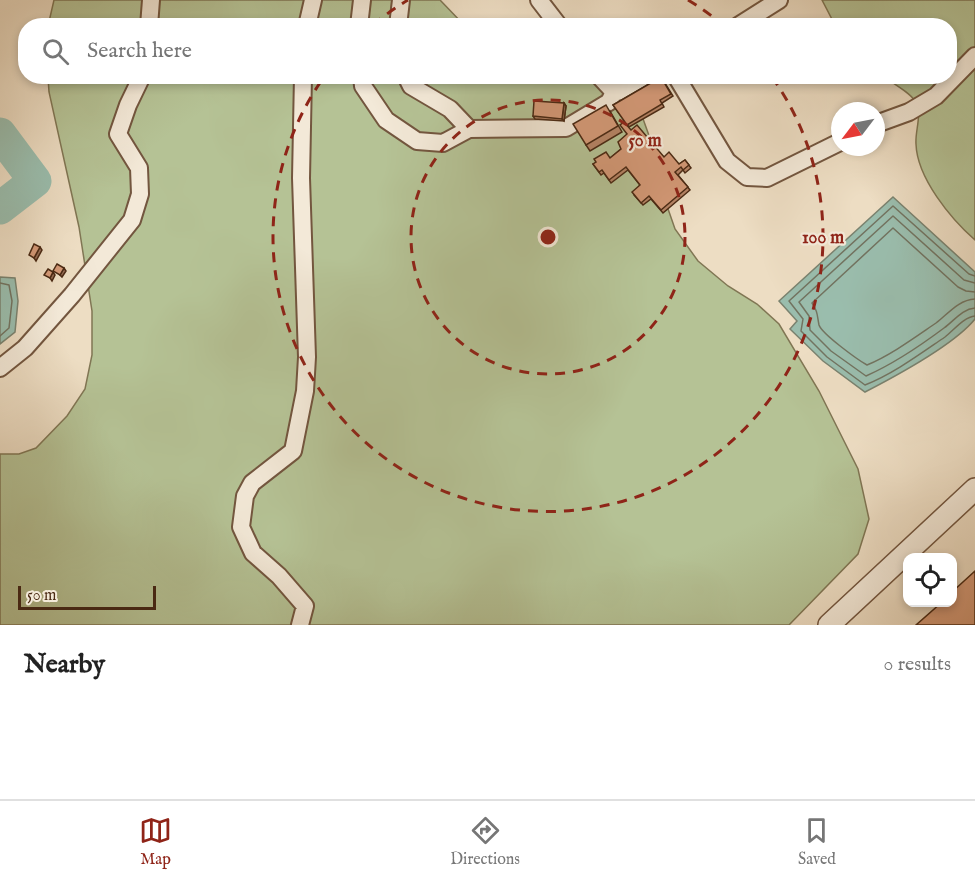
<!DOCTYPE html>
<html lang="en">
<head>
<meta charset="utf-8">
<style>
  body { margin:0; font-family:"IM FELL English",serif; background:#f6f6f6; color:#222 }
  .controls { position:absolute; right:18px; bottom:18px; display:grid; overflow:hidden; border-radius:12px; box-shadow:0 3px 9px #0003 }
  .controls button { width:54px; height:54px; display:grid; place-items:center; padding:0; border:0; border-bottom:2px solid #e0e0e0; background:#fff; color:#222; font:30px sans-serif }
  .compass { position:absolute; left:831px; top:102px; width:54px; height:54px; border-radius:50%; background:#fff; box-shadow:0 3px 9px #0003; rotate:238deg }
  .scale { position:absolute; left:18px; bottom:15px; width:138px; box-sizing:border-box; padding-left:6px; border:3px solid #4a2913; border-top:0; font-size:16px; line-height:21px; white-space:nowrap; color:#4a2913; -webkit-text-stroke:4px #f3e9d8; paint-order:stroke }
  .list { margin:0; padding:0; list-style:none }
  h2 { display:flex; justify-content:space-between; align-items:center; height:78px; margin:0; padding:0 24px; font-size:26px }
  h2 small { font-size:20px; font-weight:400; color:#767676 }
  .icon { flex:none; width:33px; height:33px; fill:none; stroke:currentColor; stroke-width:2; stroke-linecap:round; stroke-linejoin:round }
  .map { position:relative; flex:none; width:975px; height:625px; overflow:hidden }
  .search { position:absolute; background:#fff; box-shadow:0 3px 9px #0003; left:18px; right:18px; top:18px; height:66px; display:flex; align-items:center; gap:15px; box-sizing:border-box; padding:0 21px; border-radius:24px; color:#767676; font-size:22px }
  .sheet { height:174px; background:#fff }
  nav { display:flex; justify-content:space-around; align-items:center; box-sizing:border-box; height:84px; border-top:2px solid #e0e0e0; background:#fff; font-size:16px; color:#767676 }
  nav a { display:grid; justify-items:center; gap:3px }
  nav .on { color:#8f2418 }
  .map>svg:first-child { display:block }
  .green { fill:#b5c295; stroke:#807654; stroke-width:1.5 }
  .water { fill:#9abdad; stroke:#7a826f; stroke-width:1.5 }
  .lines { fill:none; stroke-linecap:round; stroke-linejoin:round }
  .shore { stroke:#727360; stroke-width:1.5 }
  .river { stroke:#9abdad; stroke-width:33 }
  .minor-casing { stroke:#73563f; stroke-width:20 }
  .tertiary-casing { stroke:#73563f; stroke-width:24 }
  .minor { stroke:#f3e9d8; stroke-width:16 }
  .tertiary { stroke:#f3e9d8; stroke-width:21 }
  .wall { fill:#b68466; stroke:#4a2913; stroke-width:1.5 }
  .shaded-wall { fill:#946b53; stroke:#4a2913; stroke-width:1.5 }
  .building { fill:#d49977; stroke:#4a2913; stroke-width:1.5 }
  .ring { fill:none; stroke:#8f2418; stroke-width:3; stroke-dasharray:10 8 }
  .centre { fill:#8f2418; stroke:#f3e9d8; stroke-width:3 }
  .ring-label { font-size:18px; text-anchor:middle; font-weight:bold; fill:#8f2418; stroke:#f3e9d8; stroke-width:4.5; stroke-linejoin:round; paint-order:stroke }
</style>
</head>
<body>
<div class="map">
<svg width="975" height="625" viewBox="0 0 975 625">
  <rect width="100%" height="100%" fill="#edddc3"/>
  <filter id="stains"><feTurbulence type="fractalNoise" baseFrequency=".00333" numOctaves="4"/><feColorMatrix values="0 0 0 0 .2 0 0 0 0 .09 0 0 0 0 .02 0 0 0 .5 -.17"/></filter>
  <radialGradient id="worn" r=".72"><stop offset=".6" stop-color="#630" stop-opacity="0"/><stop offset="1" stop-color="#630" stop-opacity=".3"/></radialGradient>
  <!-- green -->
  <path class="green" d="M54,0H440L464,25L48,26Z
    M822,0H975V240C951,219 917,178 916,144C915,130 922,117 916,103C912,93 894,85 885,77L950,76V26L835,25Z
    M596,76L642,116L652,144L666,203L675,229L698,261L728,286L757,304L779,324L819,391L858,469L869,519L858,554L789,625H0V454H19L36,448L67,416L85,389L92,355V311L79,227L49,92L48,77Z"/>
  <!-- water -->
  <path class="water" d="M893,197L975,272V319C954,345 896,376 865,392L823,361L790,329L797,321L779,301Z
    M0,277L15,278L18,301L15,332L0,344Z"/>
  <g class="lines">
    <!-- shore -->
    <path class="shore" d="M975,276L969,274L893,206L789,301L803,319L801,331L827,357L865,385C893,374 920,354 945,337C954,330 964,317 975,316
      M0,283L9,285L12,301L9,328L0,336
      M975,283L964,280L893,216L799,302L809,316L810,330L831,351L866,376C893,364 920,346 944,328C954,321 962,309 975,308
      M975,292L966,291L958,287L893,228L812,303C818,312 817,315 819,325C822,334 858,360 867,365C891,355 914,338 936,323C948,314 958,300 975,299"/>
    <!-- river -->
    <path class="river" d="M0,134L35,181L0,208"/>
    <!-- minor casing -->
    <g class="minor-casing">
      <path id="minor" d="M539,0L559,26
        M149,26L151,0
        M307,26L313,0
        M359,26L362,0
        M398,26L401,0
        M738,26L779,0
        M362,76L363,86L386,120L417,141L443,143L469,129L566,128L609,102L614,92
        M406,76L411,86L450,109L469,129
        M599,76L614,92L628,91L655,76
        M676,76L727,161L747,177L767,178L840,142
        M876,124L909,112L936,96L975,56
        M0,368L25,348L72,295L132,220L140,194L139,168L118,134L128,105L142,76
        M300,625L305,606L279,576L253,553L241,527L245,496L252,483L293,451L305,391L307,357L301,178L303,76"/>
    </g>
    <!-- tertiary casing -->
    <g class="tertiary-casing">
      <path id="tertiary" d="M829,625L975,489"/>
    </g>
    <!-- minor -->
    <use href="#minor" class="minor"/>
    <!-- tertiary -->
    <use href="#tertiary" class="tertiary"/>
  </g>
  <!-- wall -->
  <path class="wall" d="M661,77L673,96L662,103L664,107L629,127L613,105Z
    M564,103L566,106L564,121L535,119L533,116Z
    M610,111L622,132L590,151L586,145Z
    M631,130L664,157L679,164L685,160L691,168L685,173L683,170L678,175L690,190L663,213L651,199L643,205L634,195L640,185L628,170L611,183L604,173L601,175L593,164L610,158L621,149Z"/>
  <!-- shaded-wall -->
  <path class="shaded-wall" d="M564,103L566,106L564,121L562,119Z
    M40,247L42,250L36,261L34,258Z
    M64,268L66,271L62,277L60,275Z
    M53,272L55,275L52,281L50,278Z"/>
  <!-- building -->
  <path class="building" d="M661,77L671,94L660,100L662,104L627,125L613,105Z
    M534,101L564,103L562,119L533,116Z
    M606,105L618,126L586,145L573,124Z
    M624,122L631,130L637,125L664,157L669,152L679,164L685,160L689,165L683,170L681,167L675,172L688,187L661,210L649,196L641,203L632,192L640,185L626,167L609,180L602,170L599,172L593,164L596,162L594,159L606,152L610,158L621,149L618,142L627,134L620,125Z
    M34,244L40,247L34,258L29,255Z
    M57,264L64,268L60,275L53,271Z
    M48,269L53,272L50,278L44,275Z
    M975,571V625H916L941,603H952V592Z"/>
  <!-- distance rings -->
  <g class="ring">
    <circle cx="548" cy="237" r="137"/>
    <path d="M373 25A275 275 0 0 1 408 0M688 0A275 275 0 0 1 723 25M772 77A275 275 0 1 1 324 77"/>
  </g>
  <circle cx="548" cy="237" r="9" class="centre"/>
  <g class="ring-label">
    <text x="645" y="146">50 m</text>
    <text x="823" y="243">100 m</text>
  </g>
  <rect width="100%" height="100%" filter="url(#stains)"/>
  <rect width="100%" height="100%" fill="url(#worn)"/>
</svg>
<div class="controls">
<button><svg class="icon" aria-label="locate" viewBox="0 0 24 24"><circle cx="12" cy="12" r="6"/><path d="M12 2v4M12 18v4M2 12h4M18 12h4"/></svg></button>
</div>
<svg class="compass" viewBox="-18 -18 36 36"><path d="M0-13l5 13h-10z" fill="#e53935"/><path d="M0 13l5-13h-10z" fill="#767676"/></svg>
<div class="scale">50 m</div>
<div class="search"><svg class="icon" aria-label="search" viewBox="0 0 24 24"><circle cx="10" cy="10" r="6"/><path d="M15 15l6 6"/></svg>Search here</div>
</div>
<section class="sheet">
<h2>Nearby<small>0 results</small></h2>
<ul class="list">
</ul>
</section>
<nav>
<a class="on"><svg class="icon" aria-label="map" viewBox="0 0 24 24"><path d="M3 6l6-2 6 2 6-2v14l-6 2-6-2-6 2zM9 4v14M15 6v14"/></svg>Map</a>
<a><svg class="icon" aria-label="directions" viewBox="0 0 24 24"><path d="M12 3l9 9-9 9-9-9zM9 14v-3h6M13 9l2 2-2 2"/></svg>Directions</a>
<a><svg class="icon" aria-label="saved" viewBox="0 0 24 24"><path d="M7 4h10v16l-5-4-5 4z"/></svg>Saved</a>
</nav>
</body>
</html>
